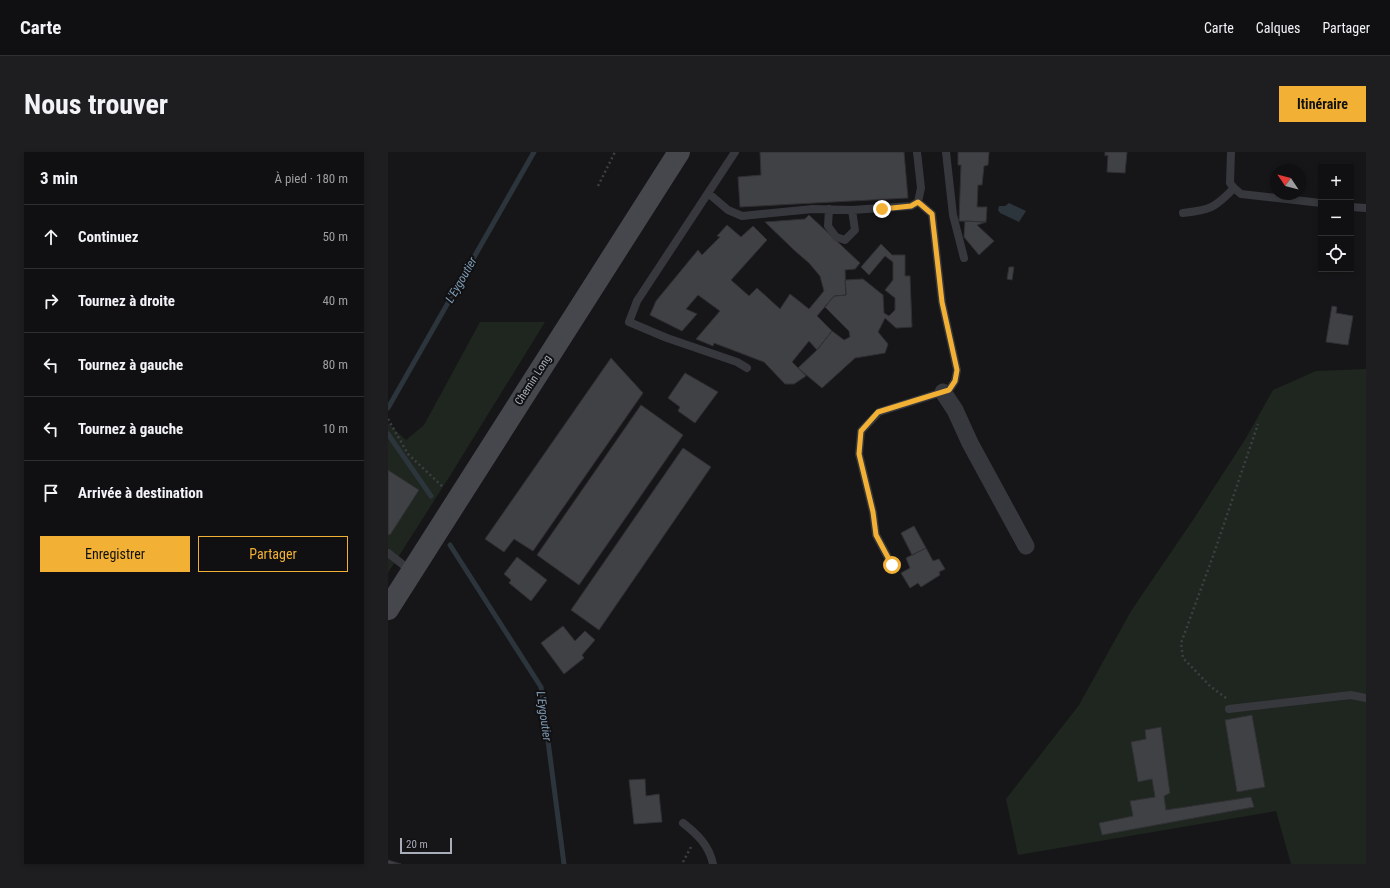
<!DOCTYPE html>
<html lang="fr">
<head>
<meta charset="utf-8">
<style>
  body { margin:0; font-family:"Roboto Condensed",sans-serif; background:#1e1e20; color:#f1f3f6 }
  .controls { position:absolute; right:12px; top:12px; display:grid; overflow:hidden; border-radius:0px; box-shadow:0 2px 6px #0003 }
  .controls button { width:36px; height:36px; display:grid; place-items:center; padding:0; border:0; border-bottom:1px solid #303032; background:#101012; color:#f1f3f6; font:20px sans-serif }
  .compass { position:absolute; left:882px; top:12px; width:36px; height:36px; border-radius:50%; background:#101012; box-shadow:0 2px 6px #0003; rotate:305deg }
  .scale { position:absolute; left:12px; bottom:10px; width:52px; box-sizing:border-box; padding-left:4px; border:2px solid #a8adb8; border-top:0; font-size:11px; line-height:14px; white-space:nowrap; color:#a8adb8; -webkit-text-stroke:3px #111113; paint-order:stroke }
  .stop { position:absolute; width:12px; height:12px; margin:-9px; border:3px solid #f2b134; border-radius:50%; background:#fff }
  .stop.end { background:#f2b134; border-color:#fff; box-shadow:0 1px 4px #0008 }
  .list { margin:0; padding:0; list-style:none }
  h2 { display:flex; justify-content:space-between; align-items:center; height:52px; margin:0; padding:0 16px; font-size:17px }
  h2 small { font-size:13px; font-weight:400; color:#9c9d9f }
  .list li { display:grid; grid-template-columns:26px 1fr auto; gap:12px; align-items:center; box-sizing:border-box; height:64px; padding:0 16px; border-top:1px solid #303032 }
  .list b { display:block; font-size:15px; white-space:nowrap }
  .list em { font-size:13px; font-style:normal; color:#9c9d9f }
  .actions { display:flex; gap:8px; padding:12px 16px }
  .actions a { flex:1; padding:9px 0; border:1px solid #f2b134; border-radius:0px; text-align:center; font-size:14px; color:#f2b134 }
  .actions .main { background:#f2b134; color:#111 }
  .icon { flex:none; width:22px; height:22px; fill:none; stroke:currentColor; stroke-width:2; stroke-linecap:round; stroke-linejoin:round }
  .map { position:relative; flex:none; width:978px; height:712px; overflow:hidden; border-radius:0px }
  header { display:flex; align-items:center; gap:24px; box-sizing:border-box; height:56px; padding:0 20px; background:#101012; border-bottom:1px solid #303032 }
  header strong { font-size:19px }
  nav { display:flex; gap:22px; margin-inline-start:auto; font-size:14px }
  .intro { display:flex; align-items:center; justify-content:space-between; box-sizing:border-box; height:96px; padding:0 24px }
  h1 { margin:0; font-size:28px }
  .button { padding:10px 18px; border-radius:0px; background:#f2b134; color:#111; font-size:14px; font-weight:700 }
  main { display:flex; gap:24px; padding:0 24px }
  aside { flex:1; background:#101012; border-radius:0px; box-shadow:0 2px 6px #0003 }
  .map>svg:first-child { display:block }
  .green { fill:#1e261f }
  .water { fill:#2c353c }
  .lines { fill:none; stroke-linecap:round; stroke-linejoin:round }
  .stream { stroke:#2c353c; stroke-width:5 }
  .building { fill:#404145; stroke:#303034 }
  .path { stroke:#3d3f44; stroke-width:2.5; stroke-dasharray:2 3; stroke-linecap:butt }
  .lane { stroke:#37383d; stroke-width:8 }
  .street { stroke:#37383d; stroke-width:17 }
  .secondary { stroke:#45474d; stroke-width:22 }
  .route { stroke:#f2b134; stroke-width:5 }
  .labels { text-anchor:middle; dominant-baseline:central; stroke-width:4; stroke-linejoin:round; paint-order:stroke }
  .street-label { font-size:11px; fill:#a8adb8; stroke:#111113 }
  .water-label { font-size:12px; font-style:italic; fill:#7f9bb3; stroke:#111113 }
</style>
</head>
<body>
<header>
<strong>Carte</strong>
<nav><a>Carte</a><a>Calques</a><a>Partager</a></nav>
</header>
<div class="intro"><h1>Nous trouver</h1><a class="button">Itinéraire</a></div>
<main>
<aside>
<h2>3 min<small>À pied · 180 m</small></h2>
<ul class="list">
<li><svg class="icon" aria-label="ahead" viewBox="0 0 24 24"><path d="M12 20V5M6 11l6-6 6 6"/></svg><div><b>Continuez</b></div><em>50 m</em></li>
<li><svg class="icon" aria-label="right" viewBox="0 0 24 24"><path d="M7 20v-9h11M14 6l5 5-5 5"/></svg><div><b>Tournez à droite</b></div><em>40 m</em></li>
<li><svg class="icon" aria-label="left" viewBox="0 0 24 24"><path d="M17 20v-9H6M10 6l-5 5 5 5"/></svg><div><b>Tournez à gauche</b></div><em>80 m</em></li>
<li><svg class="icon" aria-label="left" viewBox="0 0 24 24"><path d="M17 20v-9H6M10 6l-5 5 5 5"/></svg><div><b>Tournez à gauche</b></div><em>10 m</em></li>
<li><svg class="icon" aria-label="arrive" viewBox="0 0 24 24"><path d="M6 21V4h12l-3 4 3 4H6"/></svg><div><b>Arrivée à destination</b></div></li>
</ul>
<div class="actions"><a class="main">Enregistrer</a><a>Partager</a></div>
</aside>
<div class="map">
<svg width="978" height="712" viewBox="0 0 978 712">
  <rect width="100%" height="100%" fill="#161618"/>
  <!-- green -->
  <path class="green" d="M92,170H157L60,327L0,421V271L18,288L36,273Z
    M978,217V712H903L888,659L630,703L618,647L691,553L743,459L805,368L858,286L885,238L928,219Z"/>
  <!-- water -->
  <path class="water" d="M621,51L638,59L631,70L612,61L610,58L611,54H617Z"/>
  <g class="lines">
    <!-- stream -->
    <path class="stream" d="M0,256L146,0
      M0,282L43,344
      M62,393L153,535L176,712"/>
  </g>
  <!-- building -->
  <path class="building" d="M372,0H516L520,46L352,55L350,25L373,23Z
    M570,0H601L600,13L596,14L594,33H590L589,55H599L598,70L571,69L573,13H570Z
    M717,0H739L737,21L719,20L720,3L717,4Z
    M421,63L472,111L467,117L457,118L458,143L446,144L429,164L444,179L429,198L421,189L404,210L418,224L406,232H397L376,210L326,191L325,194L308,187L332,159L310,143L298,157L309,162L294,179L262,163L268,149L310,98L314,103L332,85L329,84L339,73L353,85L365,74L379,88L343,128L361,144L369,136L392,157L402,142L421,157L436,139L432,124L421,111L406,98L377,70L417,67Z
    M577,69L598,70L589,73L606,89L591,103L576,85Z
    M493,92L504,103H517V124H522L524,175L508,176L497,166L490,180L500,192L497,201L467,206L434,236L410,216L429,198L444,179L456,188L462,185L461,179L437,155L446,144L458,143L457,128L475,127L495,143L496,161L501,164L507,158V146L497,138L505,128V110L497,104L481,123L473,115Z
    M621,115H626L624,128L619,127Z
    M944,154L949,155L948,161L965,164L960,193L938,190Z
    M223,206L255,241L145,399L126,387L116,400L97,387Z
    M297,221L330,240L307,271L290,259L292,255L280,246Z
    M253,253L295,283L191,433L149,403Z
    M295,296L323,315L211,478L183,458Z
    M0,318L31,338L2,383L0,382Z
    M526,374L538,396L524,403L513,381Z
    M538,396L545,409L551,407L557,417L551,420L552,423L533,435L530,431L522,436L513,421L522,416L518,406Z
    M129,405L159,428L143,449L121,431L123,428L116,422Z
    M175,474L187,489L197,479L207,488L194,503L196,506L176,522L153,491Z
    M864,563L877,635L849,640L837,568Z
    M773,575L782,641L776,644L778,658L863,645L866,655L714,683L711,671L745,664L742,649L767,645L764,627L750,630L743,590L758,587L757,578Z
    M257,627L258,644L271,642L274,670L246,672L241,628Z
    M0,708L13,712H0Z"/>
  <g class="lines">
    <!-- path -->
    <path class="path" d="M210,34L227,0
      M0,267L20,302L56,336
      M838,546L822,534L795,506L793,491L824,407L870,272
      M295,710L303,695"/>
    <!-- lane -->
    <path class="lane" d="M347,0L249,149L241,170L279,186L349,210L359,216
      M558,0L565,63L576,106
      M843,0L842,31L846,36L853,42L933,51
      M320,41L340,58L354,64L425,57L464,58L523,54L530,50L533,36L529,0
      M963,55L978,56
      M441,57L440,74L448,85L457,88L467,78L464,58
      M795,61C822,58 827,56 846,36
      M0,401L23,419
      M504,413L488,383L485,360L471,302L473,279L491,260L561,238L567,229L569,218L554,150L544,62L530,50
      M841,557L963,543L978,546
      M295,671C309,682 321,693 325,712"/>
    <!-- street -->
    <path class="street" d="M555,240L567,258L582,291L638,394"/>
    <!-- secondary -->
    <path class="secondary" d="M0,457L291,0"/>
  </g>
  <g class="lines">
    <!-- route -->
    <path class="route" d="M494,57L523,54L530,50L544,62L554,150L569,218L567,229L561,238L490,260L473,279L471,302L485,360L488,383L504,413"/>
  </g>
  <g class="labels">
    <!-- street labels -->
    <g class="street-label">
      <text transform="translate(145 228) rotate(-57)">Chemin Long</text>
    </g>
    <!-- water labels -->
    <g class="water-label">
      <text transform="translate(73 128) rotate(-60)">L'Eygoutier</text>
      <text transform="translate(156 564) rotate(82)">L'Eygoutier</text>
    </g>
  </g>
</svg>
<div class="controls">
<button>+</button>
<button>−</button>
<button><svg class="icon" aria-label="locate" viewBox="0 0 24 24"><circle cx="12" cy="12" r="6"/><path d="M12 2v4M12 18v4M2 12h4M18 12h4"/></svg></button>
</div>
<svg class="compass" viewBox="-18 -18 36 36"><path d="M0-13l5 13h-10z" fill="#e53935"/><path d="M0 13l5-13h-10z" fill="#9c9d9f"/></svg>
<div class="scale">20 m</div>
<div class="stop" style="left:504px;top:413px"></div>
<div class="stop end" style="left:494px;top:57px"></div>
</div>
</main>
</body>
</html>
